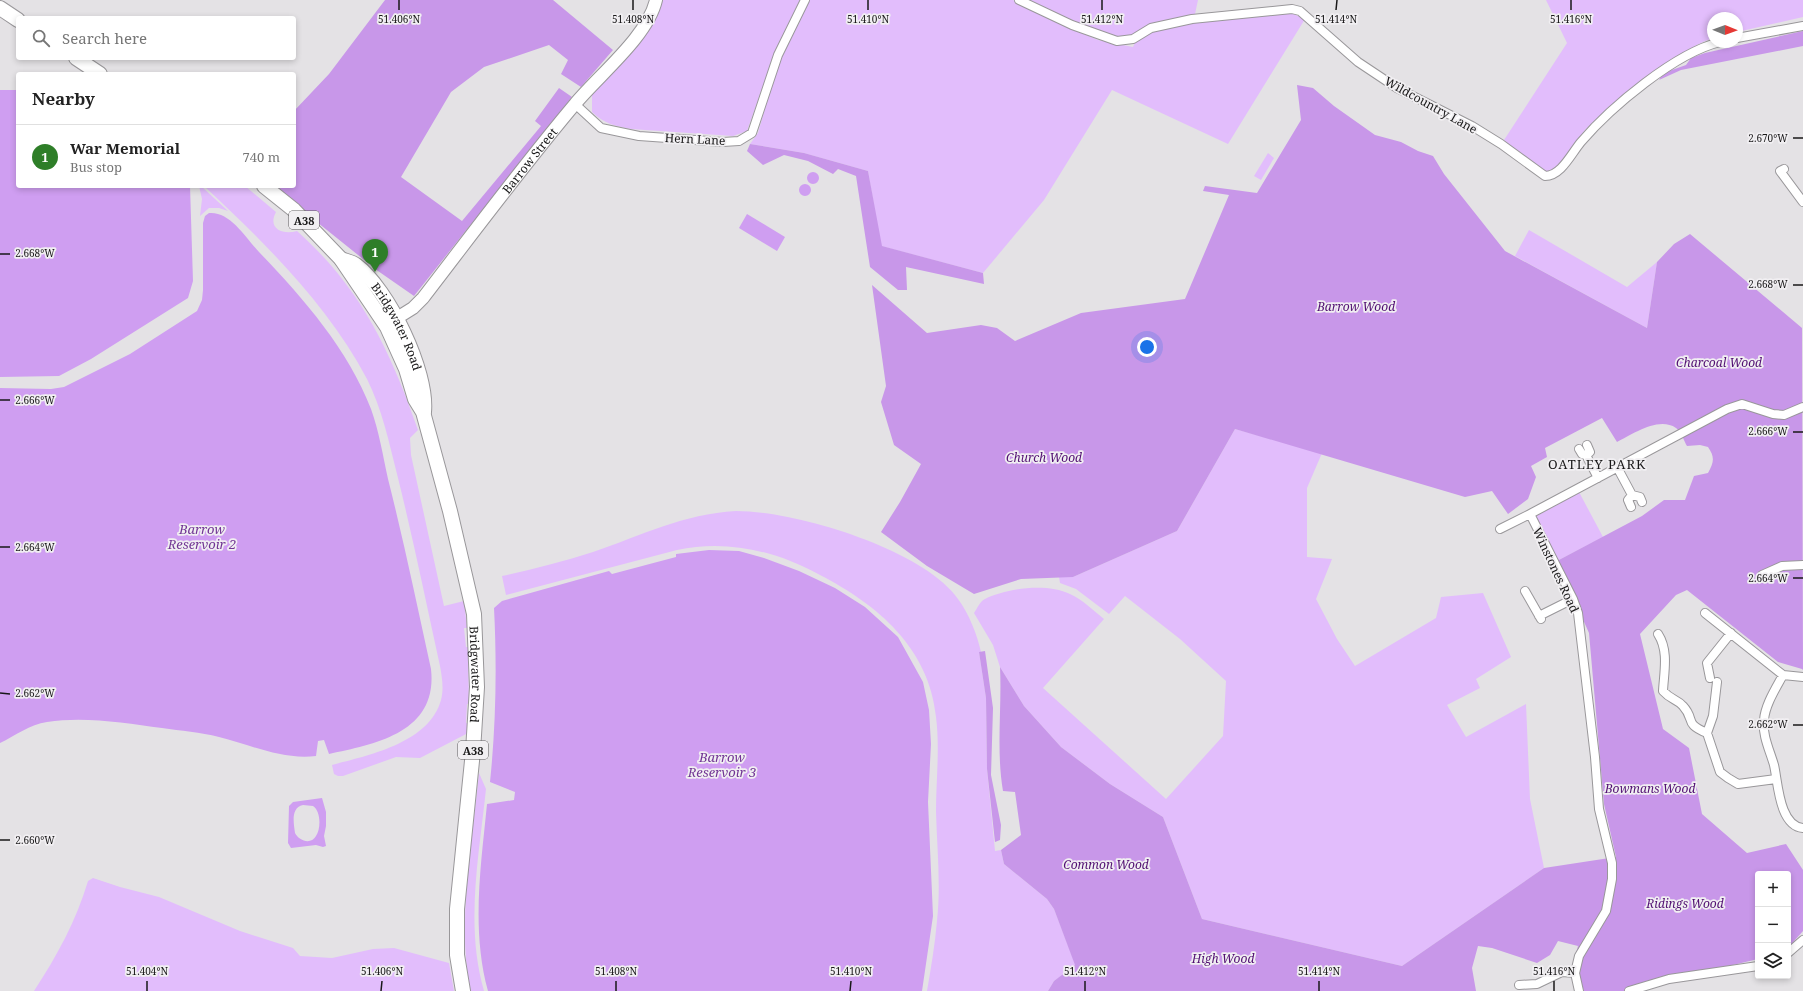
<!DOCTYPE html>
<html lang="en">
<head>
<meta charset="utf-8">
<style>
  body { margin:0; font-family:"Noto Serif",serif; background:#f2f2f2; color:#222 }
  .controls { position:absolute; right:12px; bottom:12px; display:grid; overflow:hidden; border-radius:4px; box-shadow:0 2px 6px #0003 }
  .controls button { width:36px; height:36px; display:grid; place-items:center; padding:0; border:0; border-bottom:1px solid #e0e0e0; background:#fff; color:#222; font:20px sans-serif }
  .compass { position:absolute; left:1707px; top:12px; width:36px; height:36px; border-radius:50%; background:#fff; box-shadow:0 2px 6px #0003; rotate:91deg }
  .you { position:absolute; left:1147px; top:347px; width:14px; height:14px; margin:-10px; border:3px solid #fff; border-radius:50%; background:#1a73e8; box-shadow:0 0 0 6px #1a73e833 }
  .badge { display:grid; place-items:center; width:26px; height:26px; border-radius:50%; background:#2e7e28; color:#fff; font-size:13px; font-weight:700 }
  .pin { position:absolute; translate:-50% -33px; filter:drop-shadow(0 1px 2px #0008) }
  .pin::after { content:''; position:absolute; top:21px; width:14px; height:12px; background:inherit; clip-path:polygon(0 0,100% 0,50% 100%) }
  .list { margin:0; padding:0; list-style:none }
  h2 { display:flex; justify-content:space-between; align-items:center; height:52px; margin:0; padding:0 16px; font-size:17px }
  h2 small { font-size:13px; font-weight:400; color:#767676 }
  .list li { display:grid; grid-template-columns:26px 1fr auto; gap:12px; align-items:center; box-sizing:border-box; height:64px; padding:0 16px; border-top:1px solid #e0e0e0 }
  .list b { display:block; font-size:15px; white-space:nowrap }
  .list p { margin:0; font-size:13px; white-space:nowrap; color:#767676 }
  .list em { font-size:13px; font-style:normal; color:#767676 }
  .icon { flex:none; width:22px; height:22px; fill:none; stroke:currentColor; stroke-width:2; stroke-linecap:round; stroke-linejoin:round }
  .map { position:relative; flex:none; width:1803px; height:991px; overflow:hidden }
  .search { position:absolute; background:#fff; box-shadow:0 2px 6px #0003; left:16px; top:16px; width:280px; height:44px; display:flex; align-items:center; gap:10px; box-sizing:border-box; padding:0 14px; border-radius:4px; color:#767676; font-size:15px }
  .panel { position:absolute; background:#fff; box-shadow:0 2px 6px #0003; left:16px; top:72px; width:280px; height:116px; border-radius:4px }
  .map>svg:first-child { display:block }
  .green { fill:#e2bdfc }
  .forest { fill:#c897e9 }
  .water { fill:#cf9ef1; fill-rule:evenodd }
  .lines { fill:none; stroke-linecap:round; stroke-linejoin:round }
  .minor-casing { stroke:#99979a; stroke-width:10 }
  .secondary-casing { stroke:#99979a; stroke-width:14 }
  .trunk-casing { stroke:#99979a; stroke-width:16 }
  .minor { stroke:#fff; stroke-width:8 }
  .secondary { stroke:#fff; stroke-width:12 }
  .trunk { stroke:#fff; stroke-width:14 }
  .ticks { fill:none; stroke:#191819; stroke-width:1.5 }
  .labels { text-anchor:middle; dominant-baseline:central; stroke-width:3.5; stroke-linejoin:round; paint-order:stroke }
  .shield { fill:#f1eff2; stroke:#5a585a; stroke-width:1 }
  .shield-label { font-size:11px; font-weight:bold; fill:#191819 }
  .street-label { font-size:12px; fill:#191819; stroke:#f1eff2 }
  .park-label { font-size:12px; font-style:italic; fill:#510f72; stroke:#f1eff2 }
  .neighbourhood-label { font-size:13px; letter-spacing:1px; fill:#191819; stroke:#f1eff2 }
  .water-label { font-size:13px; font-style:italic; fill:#713494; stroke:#f1eff2 }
  .ticks-label { font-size:10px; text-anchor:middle; fill:#191819; stroke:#f1eff2; stroke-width:3.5; stroke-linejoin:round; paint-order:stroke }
</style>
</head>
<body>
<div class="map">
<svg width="1803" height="991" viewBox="0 0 1803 991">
  <rect width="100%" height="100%" fill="#e4e2e5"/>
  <!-- green -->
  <path class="green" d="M659,0H802L775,52L747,131L733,136L631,129C616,126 604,124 592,112V94Z
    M809,0H1013L1051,20L1098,40L1133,47C1134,44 1136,41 1138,39C1158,20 1260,16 1291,13L1305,19L1228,144L1112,90L1044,200L983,273L881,246L868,171L804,153L750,144L758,133L779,58L792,32L799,24L802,12Z
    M1027,0H1198L1195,14L1163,21L1132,35L1119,37L1072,23Z
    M1546,0H1803V17L1737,32V18H1713V38C1692,45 1674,60 1656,73C1632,91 1606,108 1585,130C1578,138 1559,170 1551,171C1537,174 1514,148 1504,140L1567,43Z
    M1268,153L1274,158L1261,180L1254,176Z
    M199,186H201L228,211L219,208H209L200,216L202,199Z
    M204,186H245L276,212C267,229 283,235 297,231C361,288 390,350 418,430L410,438L411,455L444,606L464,601L467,628H464L466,647H468L469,704H467L466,723H468V733L420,758L396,757L343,776H338L334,774L332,765C369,755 429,743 441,700C444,689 442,677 440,666C426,602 413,538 397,474C389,442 382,409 367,379C328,305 265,243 204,186Z
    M1529,230L1627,287L1657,262L1647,328L1515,256Z
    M1235,429L1322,453L1307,488V557L1332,559L1316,599L1337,639L1355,666L1436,618L1441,597L1483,593L1511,657L1476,679L1480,688L1447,705L1466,737L1526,704L1530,799L1544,868L1402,966L1202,919L1163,817L1110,784L1061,747L1024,706L1000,667L993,645L974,613C977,609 980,601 985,599C1007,588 1047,583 1070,594C1082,599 1094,611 1104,619L1043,688L1166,799L1223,736L1226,681L1180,639L1125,596L1109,614L1076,589L1060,583L1059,577H1073L1177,531Z
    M1579,492L1603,537L1557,561L1537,521V515L1541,510Z
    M736,511C795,511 923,549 958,599C969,614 977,634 981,652H979L986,698L987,769L995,851L1001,850L1004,864L1047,899L1054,909L1076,966L1054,981L1048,991H927C931,968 935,944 937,921C941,885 937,848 936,812C936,781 940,748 936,717C929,648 878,605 820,575C776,551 727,539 677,550L506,595L502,576C533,569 563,562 593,552C643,535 683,514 736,511Z
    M479,773L486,789C479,856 465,925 484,991H470C457,920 472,845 479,773Z
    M93,878L120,887L159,897L240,931L293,948L300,956L332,958L373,949L394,948L449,963L454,991H34C57,956 76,921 88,881Z"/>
  <!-- forest -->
  <path class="forest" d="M385,0H553L613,50L581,87L561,74L568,60L549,45L484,67L451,92L401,177L462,221L541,126L535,121L559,88L572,97L414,296L378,271L272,186H294V111L329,74Z
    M1803,31V46L1681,70L1659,80L1661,77L1669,71L1686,65L1691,58L1705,53Z
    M1297,85L1313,88L1334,106L1375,135L1401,142L1418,151L1433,156L1444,174L1505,251L1647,328L1657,262L1674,244L1690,234L1802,328L1803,670L1802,669L1778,662L1687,590L1676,595L1640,634L1663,729L1689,748L1702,814L1747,853L1786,844L1803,870V931L1788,948V874H1758V959L1624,991H1584L1574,961L1578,946L1558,941L1550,955L1537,963L1492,948L1478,946L1472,968L1476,991H1048L1054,981L1075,965L1054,909L1047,899L1004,864L1001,850L1021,835L1015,792L1003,791C996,750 1002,708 1000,667L1024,706L1061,747L1110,784L1163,817L1202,919L1402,966L1544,868L1616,857L1604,804L1589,633L1557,561L1642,516L1664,500H1685L1694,476L1708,473C1714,462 1715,457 1708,447L1700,445L1687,446C1684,441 1681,431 1676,428C1658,416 1632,435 1617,442L1602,418L1545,448L1547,457L1531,466L1536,477L1528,499L1508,514L1492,491L1465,497L1235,429L1177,531L1073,577L1021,579L974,594L927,566L881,532L900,502L921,464L894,445L881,402L886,386L872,285L927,333L981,325L997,328L1015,341L1081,313L1185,299L1229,195L1203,191L1205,186L1257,193L1301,120Z
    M750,144L804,153L868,171L882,246L983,273L984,284L906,267L907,290H898L870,267L856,176L838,169L833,174L808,161L784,155L763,165L747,151Z
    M985,651L993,708L991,775L1001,825L1000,840L995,842L987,769L986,698L979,652Z"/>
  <!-- water -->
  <path class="water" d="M0,90H18V186H190L193,281L188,298L91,359L59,376L0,377Z
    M807 178a6 6 0 1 1 12 0a6 6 0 1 1-12 0Z
    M799 190a6 6 0 1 1 12 0a6 6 0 1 1-12 0Z
    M209,213C230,211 246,238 259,252C303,298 348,349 371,409C379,431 383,456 388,479C404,542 417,605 431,669C438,732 377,744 329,754L324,740L318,741L316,756C282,760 251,745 219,737C200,732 181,731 162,728C125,723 84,716 47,722C30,724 15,736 0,743V388L51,389L64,387L130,354L197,311L202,300L203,290V223L205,216Z
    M747,214L785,237L777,251L739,228Z
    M709,550L739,551L764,558L799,571L835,588L865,607L898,637L923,682L929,710L931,744L928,802L933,916L922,991H488C471,929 481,866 487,804L514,800L515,792L490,782C496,724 497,666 494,608L502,601L609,571L612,574L676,557V554Z
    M322,798L326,812V826L324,836L326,846L323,847L316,845L291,848L288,843L289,806L293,802ZM303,805L313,806C321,811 321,829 316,836C311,845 299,841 295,833C294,824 290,808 303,805Z"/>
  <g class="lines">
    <!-- minor casing -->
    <g class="minor-casing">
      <path id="minor" d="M1019,0L1072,25L1117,41L1133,39L1151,28L1192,19L1292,9L1300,11L1358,62L1397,88L1472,126L1501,144L1545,176C1561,176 1571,154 1581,142C1611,107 1675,53 1720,42
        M1737,38L1803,26
        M575,104L601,128L639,136L723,142L739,141L752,133L778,55L805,0
        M1784,169L1780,171L1803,202
        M1579,449L1582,454L1586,455L1590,452L1587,445
        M1586,455L1598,478
        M1617,467L1632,495
        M1631,507L1628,500L1632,495L1640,497L1642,502
        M1500,529L1530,514
        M1762,575L1782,566L1803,565
        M1525,591L1541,619
        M1705,613L1783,675L1803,677
        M1539,616L1573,599
        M1658,634C1669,651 1664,672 1663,691C1671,700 1677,699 1683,706C1696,720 1683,723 1707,733L1720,772L1728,778L1738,784L1776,779
        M1783,675C1776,688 1765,705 1764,720C1762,735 1770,751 1774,765C1778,782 1779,826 1803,828
        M1710,678L1707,663L1731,633
        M1707,733L1713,716L1717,682
        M1788,953L1803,940
        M1519,985L1537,984L1562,972L1575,973
        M1579,991L1575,973L1579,956L1606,911L1612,879V863L1599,809L1595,757L1578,613L1573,599L1530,514L1727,409L1742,404L1773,414L1784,415L1803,407
        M1629,991L1669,979L1758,966"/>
    </g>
    <!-- secondary casing -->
    <g class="secondary-casing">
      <g id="secondary">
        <path id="s1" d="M397,318L413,308L423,298C473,233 522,167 575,104C599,75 648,36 656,0"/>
      </g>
    </g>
    <!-- trunk casing -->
    <g class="trunk-casing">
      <g id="trunk">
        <path d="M0,8L18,20"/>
        <path d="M76,58L100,74"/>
        <path id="s2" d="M264,186L294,210L341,259L387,327L406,369L415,399L423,412L450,511L474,614L477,687L473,751L457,909V955L463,991"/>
        <path id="s3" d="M341,259C346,261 352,262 356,265C388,289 428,371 424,412"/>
      </g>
    </g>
    <!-- minor -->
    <use href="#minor" class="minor"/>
    <!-- secondary -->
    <use href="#secondary" class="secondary"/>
    <!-- trunk -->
    <use href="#trunk" class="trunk"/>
  </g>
  <!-- ticks -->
  <path class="ticks" d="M399,10V0M633,10V0M868,10V0M1102,10V0M1336,10L1337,0M1571,10V0M1793,138H1803M0,254H10M1793,285H1803M0,400H10M1793,432H1803M0,547H10M1793,578H1803M0,693L10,694M1793,725H1803M0,840H10M147,991V981M381,991L382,981M616,991V981M850,991L851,981M1085,991V981M1319,991V981M1554,991V981"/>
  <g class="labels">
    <!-- shield labels -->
    <g class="shield">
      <rect x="289" y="211" width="30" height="18" rx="3"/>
      <rect x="458" y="741" width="30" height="18" rx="3"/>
    </g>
    <g class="shield-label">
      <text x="304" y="220">A38</text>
      <text x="473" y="750">A38</text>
    </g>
    <!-- street labels -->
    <g class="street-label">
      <text transform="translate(1431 105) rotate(29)">Wildcountry Lane</text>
      <text transform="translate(695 139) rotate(3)">Hern Lane</text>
      <text stroke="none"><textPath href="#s1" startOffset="207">Barrow Street</textPath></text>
      <text stroke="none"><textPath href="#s3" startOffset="91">Bridgwater Road</textPath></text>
      <text transform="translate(1556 570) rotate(65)">Winstones Road</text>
      <text stroke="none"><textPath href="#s2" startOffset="550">Bridgwater Road</textPath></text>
    </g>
    <!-- park labels -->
    <g class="park-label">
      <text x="1356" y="306">Barrow Wood</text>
      <text x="1719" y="362">Charcoal Wood</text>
      <text x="1044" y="457">Church Wood</text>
      <text x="1650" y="788">Bowmans Wood</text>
      <text x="1106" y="864">Common Wood</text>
      <text x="1685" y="903">Ridings Wood</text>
      <text x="1223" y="958">High Wood</text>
    </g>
    <!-- neighbourhood labels -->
    <g class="neighbourhood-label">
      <text x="1597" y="464">OATLEY PARK</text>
    </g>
    <!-- water labels -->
    <g class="water-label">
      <text x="202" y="529">Barrow<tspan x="202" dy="15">Reservoir 2</tspan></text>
      <text x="722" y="757">Barrow<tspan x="722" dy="15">Reservoir 3</tspan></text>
    </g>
  </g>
  <g class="ticks-label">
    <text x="399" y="23">51.406°N</text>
    <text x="633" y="23">51.408°N</text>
    <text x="868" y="23">51.410°N</text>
    <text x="1102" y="23">51.412°N</text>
    <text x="1336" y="23">51.414°N</text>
    <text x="1571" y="23">51.416°N</text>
    <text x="1768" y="142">2.670°W</text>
    <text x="35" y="257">2.668°W</text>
    <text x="1768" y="288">2.668°W</text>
    <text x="35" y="404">2.666°W</text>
    <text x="1768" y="435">2.666°W</text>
    <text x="35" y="551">2.664°W</text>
    <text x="1768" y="582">2.664°W</text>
    <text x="35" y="697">2.662°W</text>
    <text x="1768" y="728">2.662°W</text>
    <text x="35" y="844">2.660°W</text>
    <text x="147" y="975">51.404°N</text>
    <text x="382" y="975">51.406°N</text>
    <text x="616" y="975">51.408°N</text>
    <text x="851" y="975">51.410°N</text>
    <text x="1085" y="975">51.412°N</text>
    <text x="1319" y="975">51.414°N</text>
    <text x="1554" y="975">51.416°N</text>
  </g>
</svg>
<div class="controls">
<button>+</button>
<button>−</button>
<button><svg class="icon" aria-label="layers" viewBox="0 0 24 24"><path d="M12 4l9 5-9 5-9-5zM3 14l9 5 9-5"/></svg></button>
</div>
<svg class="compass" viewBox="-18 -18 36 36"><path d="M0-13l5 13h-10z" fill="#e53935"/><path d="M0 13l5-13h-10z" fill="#767676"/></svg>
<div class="you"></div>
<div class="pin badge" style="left:375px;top:272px">1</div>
<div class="search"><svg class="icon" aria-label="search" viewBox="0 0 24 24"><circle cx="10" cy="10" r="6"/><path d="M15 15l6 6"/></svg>Search here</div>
<section class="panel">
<h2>Nearby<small></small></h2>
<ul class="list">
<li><span class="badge">1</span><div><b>War Memorial</b><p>Bus stop</p></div><em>740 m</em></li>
</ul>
</section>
</div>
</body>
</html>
